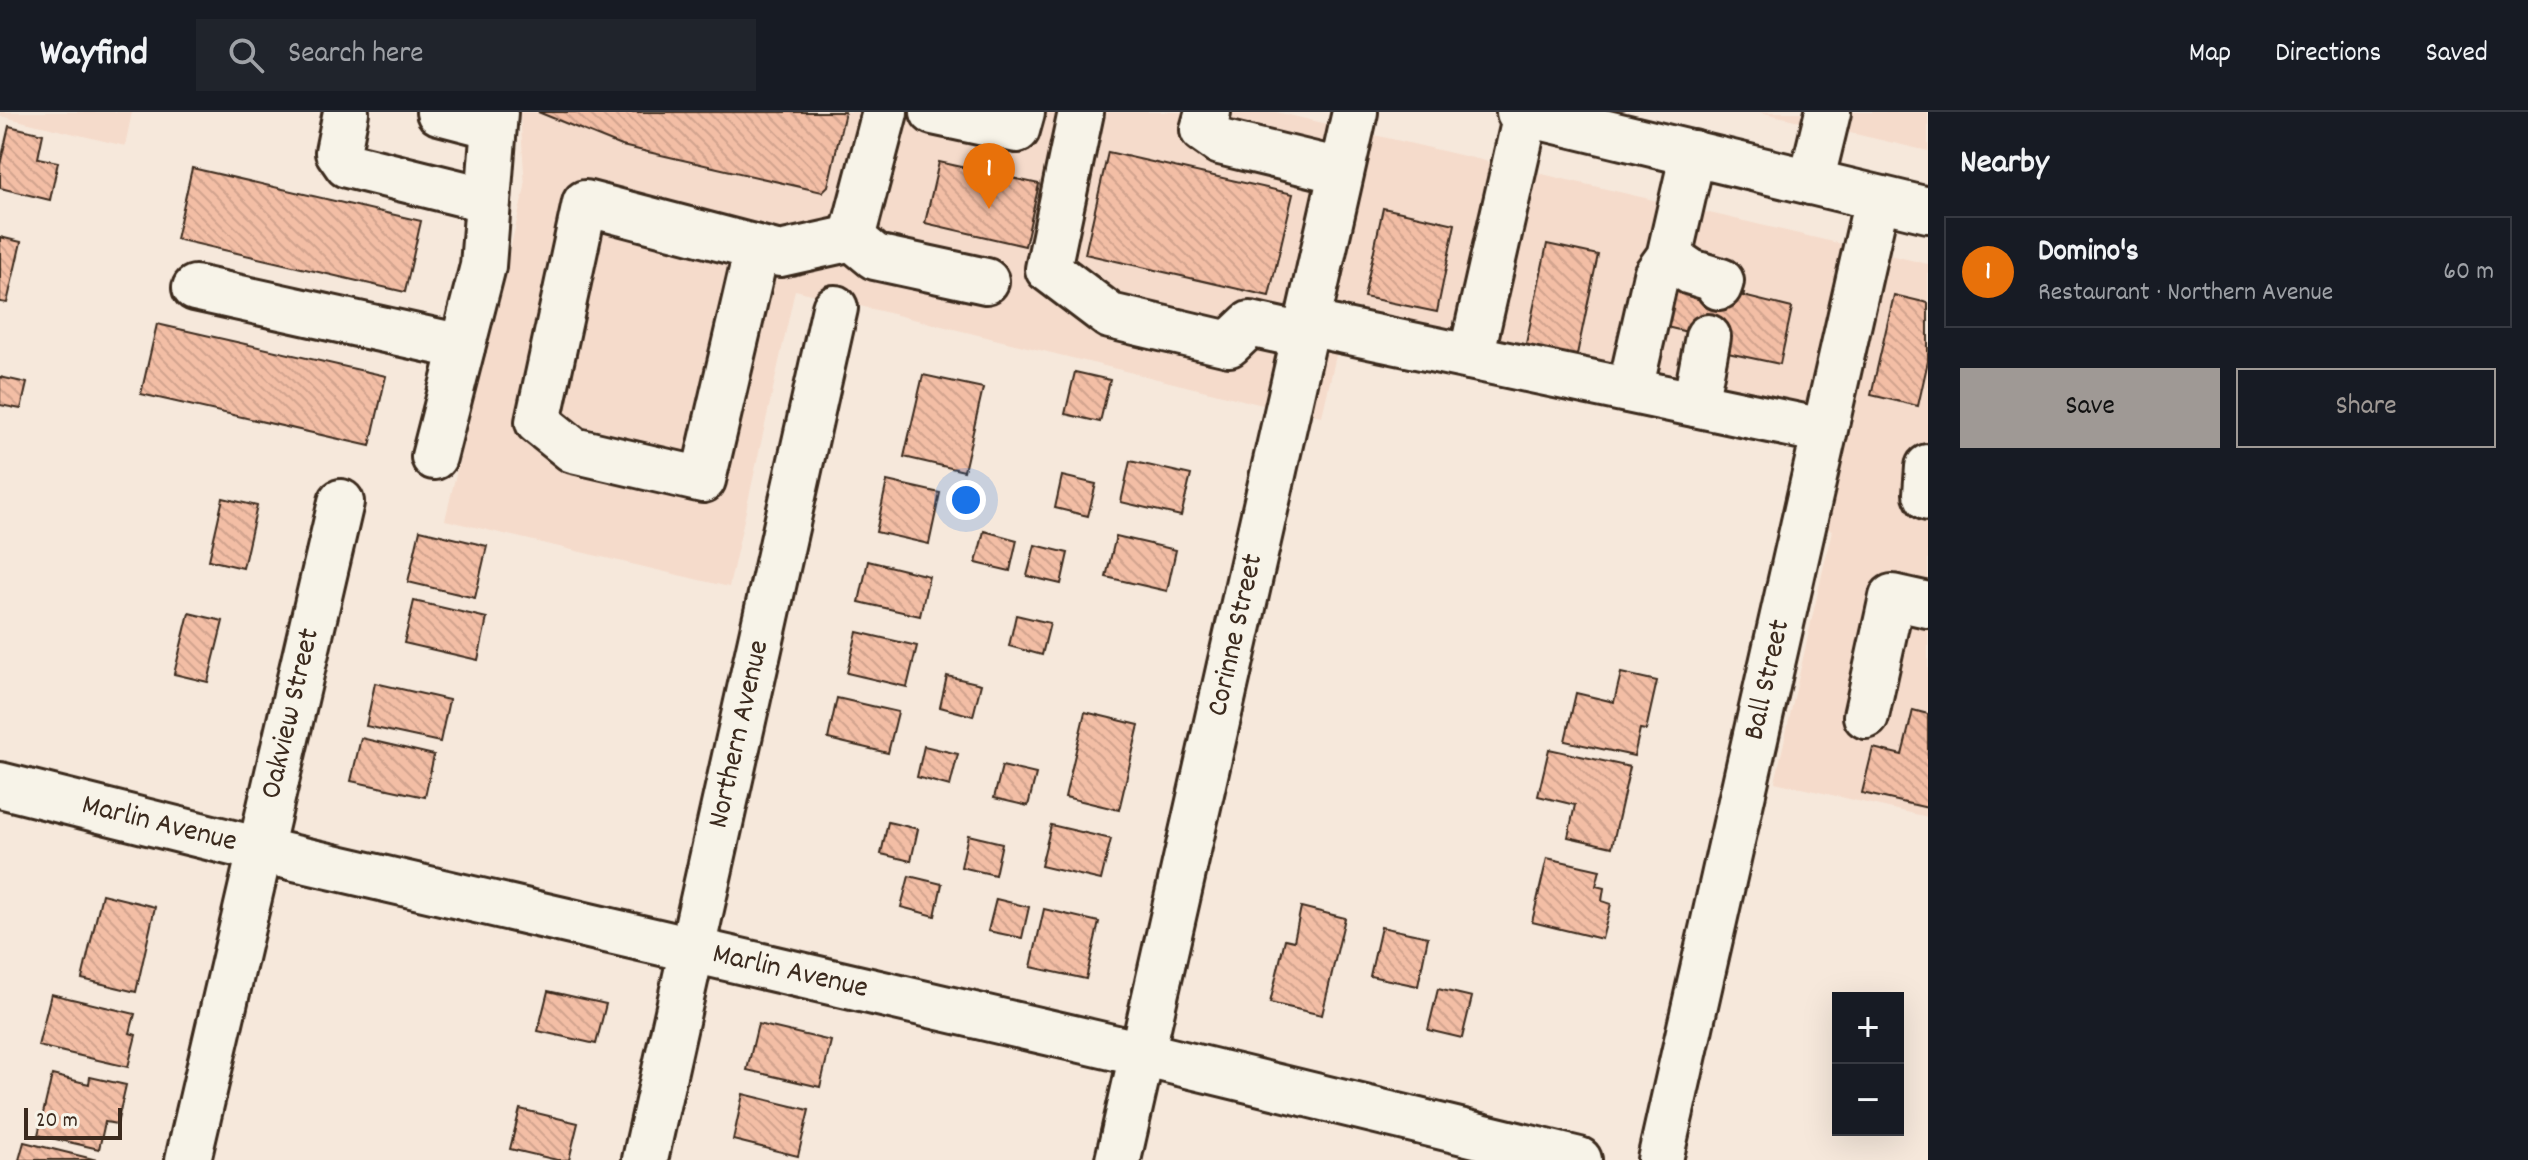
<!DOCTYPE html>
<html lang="en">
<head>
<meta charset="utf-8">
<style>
  body { margin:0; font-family:Dekko,sans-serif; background:#20242c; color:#f1f3f6 }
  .controls { position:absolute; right:24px; bottom:24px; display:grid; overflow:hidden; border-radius:0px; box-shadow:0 8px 32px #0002 }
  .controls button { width:72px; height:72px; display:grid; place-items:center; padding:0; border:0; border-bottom:2px solid #363941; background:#171b24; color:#f1f3f6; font:40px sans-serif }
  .scale { position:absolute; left:24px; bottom:20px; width:98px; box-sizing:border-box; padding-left:8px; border:4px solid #3b2a1e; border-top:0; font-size:22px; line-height:28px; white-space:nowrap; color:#3b2a1e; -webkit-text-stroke:6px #f7f3e8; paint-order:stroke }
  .you { position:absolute; left:966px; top:388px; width:28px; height:28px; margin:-20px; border:6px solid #fff; border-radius:50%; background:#1a73e8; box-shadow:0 0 0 12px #1a73e833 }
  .badge { display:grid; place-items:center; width:52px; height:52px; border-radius:50%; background:#9f9995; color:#fff; font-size:26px; font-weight:700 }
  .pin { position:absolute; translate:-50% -66px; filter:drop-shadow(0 2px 4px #0008) }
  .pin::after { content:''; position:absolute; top:42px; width:28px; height:24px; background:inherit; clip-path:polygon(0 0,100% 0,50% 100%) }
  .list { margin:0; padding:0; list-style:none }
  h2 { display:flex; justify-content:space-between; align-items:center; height:104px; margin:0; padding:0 32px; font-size:34px }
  h2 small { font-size:26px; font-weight:400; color:#9ea1a6 }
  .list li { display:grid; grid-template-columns:52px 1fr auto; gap:24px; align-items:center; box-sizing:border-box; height:112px; margin:0 16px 16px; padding:0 16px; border:2px solid #363941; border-radius:0px }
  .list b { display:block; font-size:30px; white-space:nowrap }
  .list p { margin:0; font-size:26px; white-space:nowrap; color:#9ea1a6 }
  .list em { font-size:26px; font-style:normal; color:#9ea1a6 }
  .actions { display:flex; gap:16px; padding:24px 32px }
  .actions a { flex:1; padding:18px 0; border:2px solid #9f9995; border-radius:0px; text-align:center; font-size:28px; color:#9f9995 }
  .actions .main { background:#9f9995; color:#111 }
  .icon { flex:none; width:44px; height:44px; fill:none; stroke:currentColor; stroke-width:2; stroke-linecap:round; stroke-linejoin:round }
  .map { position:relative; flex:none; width:1928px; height:1048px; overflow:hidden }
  header { display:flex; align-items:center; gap:48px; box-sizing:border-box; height:112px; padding:0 40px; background:#171b24; border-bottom:2px solid #363941 }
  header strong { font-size:38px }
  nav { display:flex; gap:44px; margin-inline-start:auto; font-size:28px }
  .search { width:560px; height:72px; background:#20242c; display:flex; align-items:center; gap:20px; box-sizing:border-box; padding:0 28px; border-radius:0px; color:#9ea1a6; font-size:30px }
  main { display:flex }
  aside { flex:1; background:#171b24 }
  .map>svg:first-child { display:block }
  .built { fill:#f5dbcb }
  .building { fill:url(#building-back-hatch); stroke:#3b2a1e; stroke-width:2 }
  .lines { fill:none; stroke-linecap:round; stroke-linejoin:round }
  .minor-casing { stroke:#3b2a1e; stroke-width:50 }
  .major-casing { stroke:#3b2a1e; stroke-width:50 }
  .minor { stroke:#f7f3e8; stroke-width:44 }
  .major { stroke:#f7f3e8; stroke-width:44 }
  .labels { text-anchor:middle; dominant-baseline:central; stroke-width:7; stroke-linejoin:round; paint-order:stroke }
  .street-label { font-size:30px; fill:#3b2a1e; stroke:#f7f3e8 }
</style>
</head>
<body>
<header>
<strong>Wayfind</strong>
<div class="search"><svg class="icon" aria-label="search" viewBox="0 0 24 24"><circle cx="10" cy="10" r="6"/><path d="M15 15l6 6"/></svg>Search here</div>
<nav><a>Map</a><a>Directions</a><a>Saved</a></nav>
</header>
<main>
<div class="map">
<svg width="1928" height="1048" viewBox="0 0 1928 1048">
  <defs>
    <pattern id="building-back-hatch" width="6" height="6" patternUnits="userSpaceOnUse" patternTransform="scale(2)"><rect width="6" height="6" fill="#f3bea5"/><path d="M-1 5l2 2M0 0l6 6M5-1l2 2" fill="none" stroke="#d1a38e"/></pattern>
  </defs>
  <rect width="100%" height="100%" fill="#f6e8db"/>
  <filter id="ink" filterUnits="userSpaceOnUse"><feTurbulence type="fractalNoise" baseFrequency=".0125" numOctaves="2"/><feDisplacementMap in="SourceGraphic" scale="16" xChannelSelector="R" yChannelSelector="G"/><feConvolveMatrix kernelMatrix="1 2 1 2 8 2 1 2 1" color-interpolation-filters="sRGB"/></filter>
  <g filter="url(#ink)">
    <!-- built -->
    <path class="built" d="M0,0H132L125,34L0,4Z
      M520,0H1276L1928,152V705L1775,670L1832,418L1786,408L1802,338L1337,239L1322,304L1267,294L795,178L729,475L445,408L525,75Z
      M1760,0H1928V39Z"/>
    <!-- building -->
    <path class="building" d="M538,0H845L828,74L822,80L622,34Z
      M9,14L43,22L38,46L58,50L50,88L0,76V53Z
      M1108,40L1293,82L1269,184L1085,142Z
      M939,50L1039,72L1025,134L925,111Z
      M192,56L421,109L405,180L176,127Z
      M1383,96L1455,112L1437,200L1364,185Z
      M0,125L21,130L7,191L0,190Z
      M1547,132L1598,143L1575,252L1524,241Z
      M1665,163L1744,181L1743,184L1792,196L1780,252L1723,240L1708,225L1654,212Z
      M1894,183L1928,191V249L1918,294L1871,283Z
      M157,212L386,264L370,334L141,282Z
      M1075,260L1110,268L1100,310L1065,302Z
      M923,263L983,276L964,359L904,345Z
      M0,265L27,271L21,297L0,293Z
      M1130,349L1191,363L1181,404L1121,390Z
      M1062,364L1096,372L1088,404L1055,396Z
      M887,369L940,381L929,432L876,420Z
      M223,386L257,394L243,456L209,448Z
      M420,418L487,434L475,486L408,470Z
      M984,419L1017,428L1010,459L976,451Z
      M1116,424L1176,438L1167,479L1106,465Z
      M1035,433L1068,441L1061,472L1027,464Z
      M868,449L929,464L920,504L859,490Z
      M414,489L487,506L478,548L404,531Z
      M189,501L223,509L208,570L174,562Z
      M1016,503L1050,511L1042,543L1009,534Z
      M857,520L917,534L907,575L847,561Z
      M1621,561L1657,569L1646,618L1640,617L1634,644L1565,629L1576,581L1614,590Z
      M947,564L981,572L973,604L940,595Z
      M375,571L449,588L440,630L366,614Z
      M837,586L898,600L888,641L828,627Z
      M1913,598L1928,602V696L1862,681L1873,636L1902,643Z
      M1085,600L1139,613L1119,698L1065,685Z
      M361,626L434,643L425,685L351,669Z
      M924,634L958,642L950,674L917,665Z
      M1549,637L1630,655L1612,735L1568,725L1575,693L1538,684Z
      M1002,654L1036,662L1028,694L994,686Z
      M888,710L918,717L911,749L881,742Z
      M1051,713L1111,727L1101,768L1041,754Z
      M968,723L1002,731L995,763L961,755Z
      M1547,746L1600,758L1596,774L1604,776L1602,789L1611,792L1602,827L1532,810Z
      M909,764L942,772L935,804L901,795Z
      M102,782L155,795L136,880L82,867Z
      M996,787L1029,795L1022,826L988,819Z
      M1301,795L1345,806L1322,903L1270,891L1285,827L1294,829Z
      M1044,797L1099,810L1086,867L1031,855Z
      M1381,815L1428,825L1418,874L1370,864Z
      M1438,877L1472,885L1462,926L1428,918Z
      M548,879L606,892L596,932L538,919Z
      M51,882L135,902L130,921L136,923L128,955L38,934Z
      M758,912L831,929L820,975L747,958Z
      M52,963L89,972L90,965L126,973L117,1012L105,1010L99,1037L38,1023Z
      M743,982L809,998L798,1044L733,1028Z
      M520,997L578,1011L569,1048H557L510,1037Z
      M24,1030L97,1048H19Z"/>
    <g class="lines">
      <!-- minor casing -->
      <g class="minor-casing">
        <g id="minor">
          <path d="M346,0L338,40L347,53L488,88"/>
          <path d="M439,0L493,14"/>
          <path d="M933,0L1017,18L1022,0"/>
          <path d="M1081,0L1048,157L1110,204L1229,232L1250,212L1304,224"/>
          <path d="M1208,0L1203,18L1220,30L1340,59"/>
          <path d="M1811,70L1828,0"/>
          <path d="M852,126L875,145L986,169"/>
          <path d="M852,126L885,0"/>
          <path d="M757,136L703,368L573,338L538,310L585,91L780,142L852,126"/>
          <path d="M1669,145L1691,160L1721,169L1719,175"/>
          <path d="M195,176L462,235"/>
          <path d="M1307,211L1823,319"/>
          <path d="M1471,245L1526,2"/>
          <path d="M1630,278L1656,163L1669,145L1693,41"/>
          <path d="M1695,292L1708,225"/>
          <path d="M434,345L483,154L495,0"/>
          <path d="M1928,355L1926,382L1928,386"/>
          <path d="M1866,604L1892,485L1928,493"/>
          <path id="s1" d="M0,673L260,738L1142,942L1579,1048"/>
          <path id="s2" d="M188,1048L341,390"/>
          <path id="s3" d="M645,1048L835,196"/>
          <path id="s4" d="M1118,1048L1355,0"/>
          <path id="s5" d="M1660,1048L1877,87"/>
        </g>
      </g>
      <!-- major casing -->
      <g class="major-casing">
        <path id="major" d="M1519,0L1928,98"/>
      </g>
      <!-- minor -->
      <use href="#minor" class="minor"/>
      <!-- major -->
      <use href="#major" class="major"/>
    </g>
  </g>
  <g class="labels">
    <!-- street labels -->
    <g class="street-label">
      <text stroke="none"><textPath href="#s4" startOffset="538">Corinne Street</textPath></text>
      <text stroke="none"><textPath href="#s5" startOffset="492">Ball Street</textPath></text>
      <text stroke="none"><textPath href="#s2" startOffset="458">Oakview Street</textPath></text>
      <text stroke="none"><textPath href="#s3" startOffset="436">Northern Avenue</textPath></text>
      <text stroke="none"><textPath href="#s1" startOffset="164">Marlin Avenue</textPath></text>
      <text stroke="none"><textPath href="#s1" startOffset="812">Marlin Avenue</textPath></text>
    </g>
  </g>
</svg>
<div class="controls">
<button>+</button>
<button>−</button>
</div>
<div class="scale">20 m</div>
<div class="you"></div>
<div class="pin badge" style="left:989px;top:97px;background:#e8710a">1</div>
</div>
<aside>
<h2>Nearby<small></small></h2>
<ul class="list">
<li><span class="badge" style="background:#e8710a">1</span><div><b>Domino's</b><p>Restaurant · Northern Avenue</p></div><em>60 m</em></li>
</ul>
<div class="actions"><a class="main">Save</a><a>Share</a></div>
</aside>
</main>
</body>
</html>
